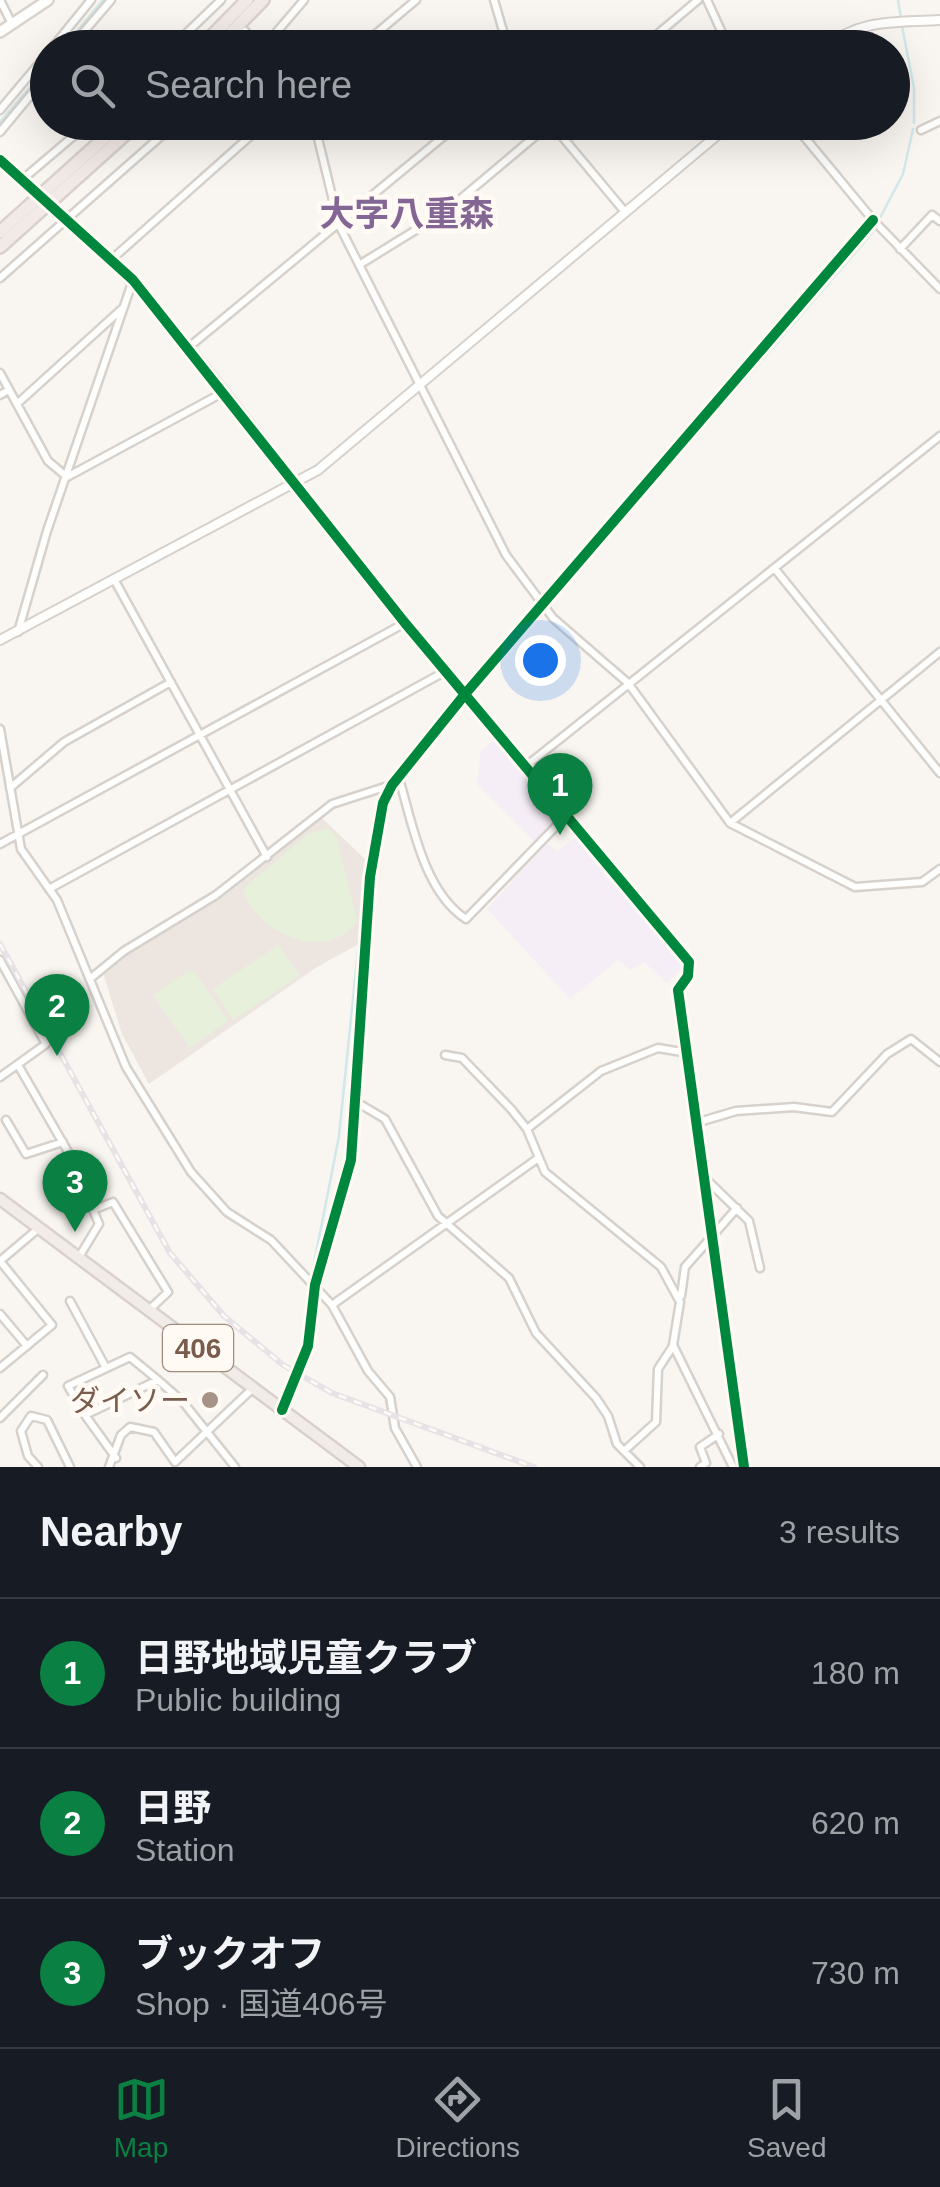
<!DOCTYPE html>
<html lang="en">
<head>
<meta charset="utf-8">
<style>
  body { margin:0; font-family:Helvetica,"Noto Sans JP",sans-serif; background:#20242c; color:#f1f3f6 }
  .you { position:absolute; left:540px; top:660px; width:35px; height:35px; margin:-25px; border:8px solid #fff; border-radius:50%; background:#1a73e8; box-shadow:0 0 0 15px #1a73e833 }
  .badge { display:grid; place-items:center; width:65px; height:65px; border-radius:50%; background:#0b8043; color:#fff; font-size:32px; font-weight:700 }
  .pin { position:absolute; translate:-50% -82px; filter:drop-shadow(0 2px 5px #0008) }
  .pin::after { content:''; position:absolute; top:52px; width:35px; height:30px; background:inherit; clip-path:polygon(0 0,100% 0,50% 100%) }
  .list { margin:0; padding:0; list-style:none }
  h2 { display:flex; justify-content:space-between; align-items:center; height:130px; margin:0; padding:0 40px; font-size:42px }
  h2 small { font-size:32px; font-weight:400; color:#9ea1a6 }
  .list li { display:grid; grid-template-columns:65px 1fr auto; gap:30px; align-items:center; box-sizing:border-box; height:150px; padding:0 40px; border-top:2px solid #363941 }
  .list b { display:block; font-size:38px; white-space:nowrap }
  .list p { margin:0; font-size:32px; white-space:nowrap; color:#9ea1a6 }
  .list em { font-size:32px; font-style:normal; color:#9ea1a6 }
  .icon { flex:none; width:55px; height:55px; fill:none; stroke:currentColor; stroke-width:2; stroke-linecap:round; stroke-linejoin:round }
  .map { position:relative; flex:none; width:940px; height:1467px; overflow:hidden }
  .search { position:absolute; background:#171b24; box-shadow:0 10px 40px #0002; left:30px; right:30px; top:30px; height:110px; display:flex; align-items:center; gap:25px; box-sizing:border-box; padding:0 35px; border-radius:55px; color:#9ea1a6; font-size:38px }
  .sheet { height:580px; background:#171b24 }
  nav { display:flex; justify-content:space-around; align-items:center; box-sizing:border-box; height:140px; border-top:2px solid #363941; background:#171b24; font-size:28px; color:#9ea1a6 }
  nav a { display:grid; justify-items:center; gap:5px }
  nav .on { color:#0b8043 }
  .map>svg:first-child { display:block }
  .industrial { fill:#ede5e0 }
  .education { fill:#f6eef6 }
  .green { fill:#e7f0db }
  .lines { fill:none; stroke-linecap:round; stroke-linejoin:round }
  .stream { stroke:#d0e8ea; stroke-width:2.5 }
  .minor-casing { stroke:#d7d1cb; stroke-width:11 }
  .tertiary-casing { stroke:#d7d1cb; stroke-width:12 }
  .secondary-casing { stroke:#d9d2cb; stroke-width:14 }
  .trunk-casing { stroke:#dad1cc; stroke-width:15 }
  .motorway-casing { stroke:#dad1cc; stroke-width:16 }
  .minor { stroke:#fefefd; stroke-width:6 }
  .tertiary { stroke:#fefefd; stroke-width:8 }
  .secondary { stroke:#fefefd; stroke-width:9 }
  .trunk { stroke:#f2ece8; stroke-width:10 }
  .motorway { stroke:#f2eae7; stroke-width:11 }
  .rail-casing { stroke:#e6e3e7; stroke-width:6 }
  .rail { stroke:#fffaf3; stroke-width:2.5; stroke-dasharray:8; stroke-linecap:butt }
  .cycleway-casing { stroke:#fffaf3; stroke-width:16 }
  .cycleway { stroke:#00873e; stroke-width:10 }
  .poi-dot { fill:#a69286; stroke:#fffaf3; stroke-width:4 }
  .labels { text-anchor:middle; dominant-baseline:central; stroke-width:10; stroke-linejoin:round; paint-order:stroke }
  .shield { fill:#fffaf3; stroke:#a28b7f; stroke-width:2.5 }
  .shield-label { font-size:28px; font-weight:bold; fill:#7a5c4d }
  .poi-label { font-size:30px; fill:#7a5c4d; stroke:#fffaf3; text-anchor:end }
  .quarter-label { font-size:35px; font-weight:bold; fill:#846695; stroke:#fffaf3 }
</style>
</head>
<body>
<div class="map">
<svg width="940" height="1467" viewBox="0 0 940 1467">
  <rect width="100%" height="100%" fill="#f9f5f0"/>
  <!-- industrial -->
  <path class="industrial" d="M320,816L369,863L366,940L317,967L149,1084L122,1034L103,973L144,940L195,913Z"/>
  <!-- education -->
  <path class="education" d="M495,740L560,818L536,843L477,784L481,750Z
    M576,837L684,966L667,983L644,962L630,970L618,960L570,999L487,909L547,843L557,851Z"/>
  <!-- green -->
  <path class="green" d="M328,828L337,838L357,921C327,965 255,933 243,889L308,834Z
    M278,945L300,975L233,1020L213,989Z
    M188,971L195,972L228,1021L190,1048L153,995Z"/>
  <g class="lines">
    <!-- stream -->
    <path class="stream" d="M898,0L901,18
      M902,26L914,88V123
      M63,48L103,0
      M0,122L48,66
      M477,689L872,233L903,174L913,129
      M403,777L464,706
      M313,1269L339,1136L367,861L377,818"/>
    <!-- minor casing -->
    <g class="minor-casing">
      <path id="minor" d="M0,0L12,24
        M494,0L508,48
        M707,0L729,48
        M245,31L260,48
        M52,48L91,0
        M70,48L111,0
        M171,48L221,0
        M263,48L304,0
        M359,48L416,0
        M641,48L698,0
        M0,110L48,53
        M314,122L339,225L506,555L553,618L628,683L730,823L855,887L922,882L940,869
        M550,122L625,212
        M792,122L873,220L940,289
        M921,130L940,121
        M0,132L48,74
        M23,179L90,122
        M900,249L932,215L940,221
        M112,259L266,122
        M359,265L445,212L552,122
        M0,278L177,122
        M189,347L461,122
        M0,373L48,461L67,477L224,392
        M0,395L9,390
        M18,403L124,307
        M775,569L940,773
        M115,581L267,857
        M18,632L47,531L132,283
        M0,729L21,849L57,900L126,1067L191,1172L227,1212L271,1240L332,1305L368,1371L390,1397L395,1428L417,1467
        M526,766L940,436
        M399,778C412,823 424,892 466,919L567,815
        M10,788L64,742L171,682
        M730,823L940,652
        M0,844L405,623
        M49,889L446,671
        M0,960L46,1044L0,1077
        M91,978L124,951L216,895L332,804L391,785
        M445,1055L462,1058L511,1109L527,1129L545,1172L661,1267L680,1302L673,1345L733,1467
        M18,1065L71,1157L99,1224L79,1257
        M358,1103L385,1119L438,1216L509,1278L536,1333L596,1398L608,1416L617,1444L640,1467
        M6,1120L26,1154L63,1142
        M699,1122L736,1111L794,1107L832,1112L887,1054L911,1039L940,1062
        M527,1129L601,1071L658,1048L688,1053
        M706,1179L749,1221L760,1268
        M707,1208L744,1467
        M93,1210L113,1202L168,1292L149,1310
        M681,1296L685,1267L737,1208
        M70,1301L106,1368
        M332,1305L537,1159
        M0,1314L27,1346
        M0,1368L52,1325L0,1261L39,1228
        M283,1409L308,1346L315,1285L351,1160L370,877L383,803L392,785L466,693L873,220
        M85,1415L68,1386L130,1357L158,1380
        M0,1418L43,1375
        M624,1451L656,1422L658,1369L673,1346
        M116,1458L85,1415L158,1380L183,1402L235,1467
        M38,1467L28,1456L21,1431L31,1416L47,1420L70,1467
        M109,1467L121,1435L130,1427L154,1432L175,1462L253,1388
        M700,1467L706,1463L700,1447L719,1434"/>
    </g>
    <!-- tertiary casing -->
    <g class="tertiary-casing">
      <path id="tertiary" d="M824,48C861,18 895,23 940,20
        M0,160L34,189
        M60,212C174,313 260,440 354,559C463,696 578,828 689,962L688,976L678,990L707,1208
        M0,640L318,470L733,122"/>
    </g>
    <!-- secondary casing -->
    <g class="secondary-casing">
      <path id="secondary" d="M0,32L48,0"/>
    </g>
    <!-- trunk casing -->
    <g class="trunk-casing">
      <path id="trunk" d="M0,1199L359,1467"/>
    </g>
    <!-- motorway casing -->
    <g class="motorway-casing">
      <path id="motorway" d="M200,48L247,0
        M216,48L263,0
        M0,232L122,122
        M0,247L139,122"/>
    </g>
    <!-- minor -->
    <use href="#minor" class="minor"/>
    <!-- tertiary -->
    <use href="#tertiary" class="tertiary"/>
    <!-- secondary -->
    <use href="#secondary" class="secondary"/>
    <!-- trunk -->
    <use href="#trunk" class="trunk"/>
    <!-- motorway -->
    <use href="#motorway" class="motorway"/>
    <!-- rail casing -->
    <g class="rail-casing">
      <path id="rail" d="M0,944L170,1253L224,1316L283,1365L332,1393L534,1467"/>
    </g>
    <!-- rail -->
    <use href="#rail" class="rail"/>
    <!-- cycleway casing -->
    <g class="cycleway-casing">
      <path id="cycleway" d="M0,160L133,280L405,623L689,962L688,976L678,990L744,1467
        M282,1410L308,1346L315,1285L351,1160L370,877L383,803L392,785L466,693L873,220"/>
    </g>
    <!-- cycleway -->
    <use href="#cycleway" class="cycleway"/>
  </g>
  <!-- markers -->
  <circle class="poi-dot" cx="210" cy="1400" r="10"/>
  <g class="labels">
    <!-- shield labels -->
    <rect class="shield" x="163" y="1325" width="70" height="46" rx="8"/>
    <g class="shield-label">
      <text x="198" y="1348">406</text>
    </g>
    <!-- poi labels -->
    <g class="poi-label">
      <text x="190" y="1400">ダイソー</text>
    </g>
    <!-- quarter labels -->
    <g class="quarter-label">
      <text x="407" y="213">大字八重森</text>
    </g>
  </g>
</svg>
<div class="you"></div>
<div class="pin badge" style="left:560px;top:835px">1</div>
<div class="pin badge" style="left:57px;top:1056px">2</div>
<div class="pin badge" style="left:75px;top:1232px">3</div>
<div class="search"><svg class="icon" aria-label="search" viewBox="0 0 24 24"><circle cx="10" cy="10" r="6"/><path d="M15 15l6 6"/></svg>Search here</div>
</div>
<section class="sheet">
<h2>Nearby<small>3 results</small></h2>
<ul class="list">
<li><span class="badge">1</span><div><b>日野地域児童クラブ</b><p>Public building</p></div><em>180 m</em></li>
<li><span class="badge">2</span><div><b>日野</b><p>Station</p></div><em>620 m</em></li>
<li><span class="badge">3</span><div><b>ブックオフ</b><p>Shop · 国道406号</p></div><em>730 m</em></li>
</ul>
</section>
<nav>
<a class="on"><svg class="icon" aria-label="map" viewBox="0 0 24 24"><path d="M3 6l6-2 6 2 6-2v14l-6 2-6-2-6 2zM9 4v14M15 6v14"/></svg>Map</a>
<a><svg class="icon" aria-label="directions" viewBox="0 0 24 24"><path d="M12 3l9 9-9 9-9-9zM9 14v-3h6M13 9l2 2-2 2"/></svg>Directions</a>
<a><svg class="icon" aria-label="saved" viewBox="0 0 24 24"><path d="M7 4h10v16l-5-4-5 4z"/></svg>Saved</a>
</nav>
</body>
</html>
